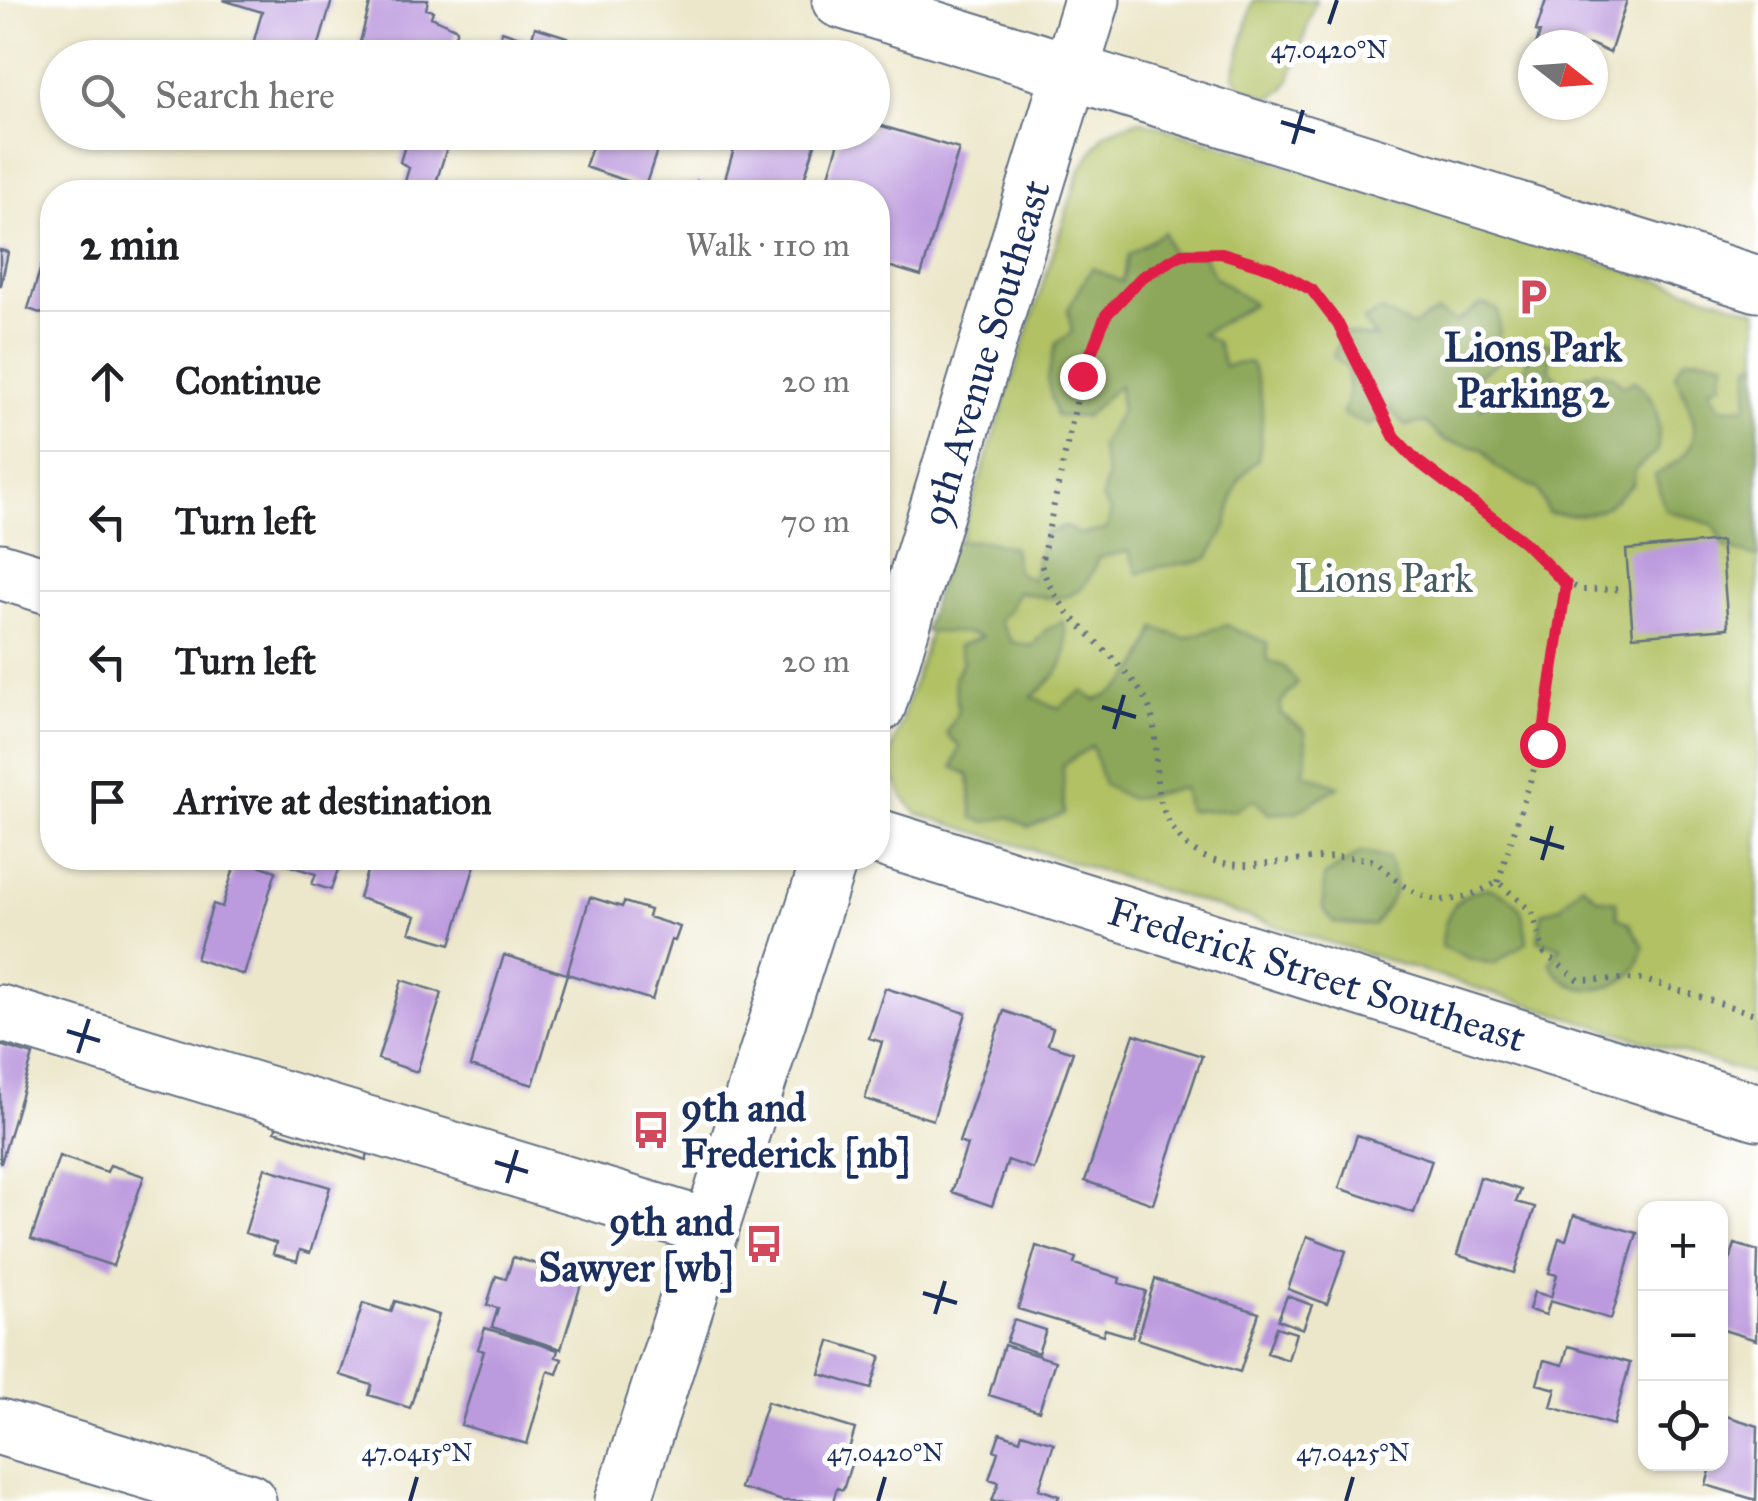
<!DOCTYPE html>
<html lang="en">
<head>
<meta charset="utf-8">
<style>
  body { margin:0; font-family:"IM FELL Great Primer",serif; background:#f2f2f2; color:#202124 }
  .controls { position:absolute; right:30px; bottom:30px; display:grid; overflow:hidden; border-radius:20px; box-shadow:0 2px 8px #0004 }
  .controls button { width:90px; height:90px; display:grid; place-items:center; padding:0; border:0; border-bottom:2px solid #e0e0e0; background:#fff; color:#202124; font:50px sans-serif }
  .compass { position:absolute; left:1518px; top:30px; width:90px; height:90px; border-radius:50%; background:#fff; box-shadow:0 2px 8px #0004; rotate:107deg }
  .stop { position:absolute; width:30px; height:30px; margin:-22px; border:8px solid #e11d48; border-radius:50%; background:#fff }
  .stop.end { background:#e11d48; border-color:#fff; box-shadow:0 2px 10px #0008 }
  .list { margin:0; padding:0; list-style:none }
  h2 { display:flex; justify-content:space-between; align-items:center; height:130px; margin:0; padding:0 40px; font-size:42px }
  h2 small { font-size:32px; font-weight:400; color:#757577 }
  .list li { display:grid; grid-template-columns:65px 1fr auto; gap:30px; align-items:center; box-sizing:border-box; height:140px; padding:0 40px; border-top:2px solid #e0e0e0 }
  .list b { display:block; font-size:38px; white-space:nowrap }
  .list em { font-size:32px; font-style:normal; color:#757577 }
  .icon { flex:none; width:55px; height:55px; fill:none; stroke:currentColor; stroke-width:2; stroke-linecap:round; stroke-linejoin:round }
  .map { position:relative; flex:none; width:1758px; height:1501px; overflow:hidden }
  .search { position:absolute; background:#fff; box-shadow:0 2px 8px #0004; left:40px; top:40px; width:850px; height:110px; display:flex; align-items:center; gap:25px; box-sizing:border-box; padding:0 35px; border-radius:55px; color:#757577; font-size:38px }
  .panel { position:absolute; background:#fff; box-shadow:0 2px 8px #0004; left:40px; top:180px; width:850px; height:690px; border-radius:40px }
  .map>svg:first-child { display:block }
  .green { fill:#b1c164; stroke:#667861; stroke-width:2.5 }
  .forest { fill:#8ca75a; stroke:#546b5c; stroke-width:2.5 }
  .building { fill:#bc9ade }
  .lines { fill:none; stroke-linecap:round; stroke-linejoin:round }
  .minor-casing { stroke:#646f84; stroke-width:59 }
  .path { stroke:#646f84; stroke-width:6; stroke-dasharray:2.5 8; stroke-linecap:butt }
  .minor { stroke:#fff; stroke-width:55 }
  .route { stroke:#e11d48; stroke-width:12 }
  .ticks { fill:none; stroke:#1b2f5e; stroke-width:4 }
  .labels { text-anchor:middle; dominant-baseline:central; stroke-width:10; stroke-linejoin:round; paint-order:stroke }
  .poi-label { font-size:40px; font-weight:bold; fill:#1b2f5e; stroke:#fff }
  .street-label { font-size:40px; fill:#1b2f5e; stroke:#fff }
  .park-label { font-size:40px; fill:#485b60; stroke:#fff }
  .ticks-label { font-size:25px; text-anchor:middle; fill:#1b2f5e; stroke:#fff; stroke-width:10; stroke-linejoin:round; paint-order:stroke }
</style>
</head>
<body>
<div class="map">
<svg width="1758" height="1501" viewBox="0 0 1758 1501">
  <rect width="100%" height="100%" fill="#fff"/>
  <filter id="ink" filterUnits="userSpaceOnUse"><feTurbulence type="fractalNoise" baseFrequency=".01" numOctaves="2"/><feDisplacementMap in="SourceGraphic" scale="20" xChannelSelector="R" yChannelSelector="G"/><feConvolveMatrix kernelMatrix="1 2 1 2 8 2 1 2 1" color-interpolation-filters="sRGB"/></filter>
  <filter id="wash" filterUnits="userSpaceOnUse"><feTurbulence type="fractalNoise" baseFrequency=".0048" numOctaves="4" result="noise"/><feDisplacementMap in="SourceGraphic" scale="40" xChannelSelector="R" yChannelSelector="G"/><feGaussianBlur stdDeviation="2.25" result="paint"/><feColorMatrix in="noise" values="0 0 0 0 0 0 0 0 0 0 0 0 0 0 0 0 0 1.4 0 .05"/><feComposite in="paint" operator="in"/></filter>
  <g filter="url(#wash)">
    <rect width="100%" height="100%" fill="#ece7ca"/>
    <!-- green -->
    <path class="green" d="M1253,0H1316L1290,80L1283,90L1270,98L1240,87L1234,75Z
      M1139,120L1758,311V1076L918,814L904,798L887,765L1080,170L1105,133Z"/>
    <!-- forest -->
    <path class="forest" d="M1164,232L1171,253L1203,255L1215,277L1253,304L1202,334L1217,342L1224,366L1250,362C1266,393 1263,426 1258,460C1231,481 1235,494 1227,523C1224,535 1214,547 1208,558C1183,568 1163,561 1139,574L1128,551L1098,558C1084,602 1058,604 1018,591L1010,609L999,621L1012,642L1032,646L1045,631L1063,621C1073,659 1060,674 1032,697L1058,708L1082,691L1095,700C1131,689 1144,662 1155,628L1184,638L1227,625L1267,643L1268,660L1284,667L1298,683L1281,702V714L1305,731L1307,757L1303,773L1339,786L1296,812L1269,814L1254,799L1236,810L1188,811L1183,788L1130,799L1104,785L1092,746L1063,765L1064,814L1029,827L1010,817L985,822L973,818L969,775L953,767L960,746L946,734L958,711L954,677L963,662L958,646L982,637C966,629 944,634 924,631L951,541H990L1013,548L1017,572L1032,580L1045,533L1066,527L1078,534L1106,530L1111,512L1102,499L1107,475L1100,446L1121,411L1119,385L1085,417L1056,416L1047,380L1056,343L1072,333L1068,309L1092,268L1122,282L1128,255Z
      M1482,304L1498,310L1500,332L1495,348L1507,356L1474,378L1484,382L1489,395L1480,410L1512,373L1523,372L1535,340L1551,344L1549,369L1563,385L1596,370L1613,376L1623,386L1634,381C1659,398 1661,424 1657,451L1635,470L1633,484C1601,514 1592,518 1548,513L1538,490L1496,467L1482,449L1444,440L1425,422L1405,426L1390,409L1369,426L1343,414L1349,391L1347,369L1333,356L1343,333L1376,338L1363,321L1381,311L1412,326L1437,312L1456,322Z
      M1698,357L1726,361L1721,384L1709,388L1721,408L1747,406L1750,365L1758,362V557L1726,548L1714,525L1665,510L1655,475C1711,447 1697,423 1675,374L1684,359Z
      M1361,852L1388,858C1402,893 1393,897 1373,926L1334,923L1323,908L1324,877Z
      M1582,884L1597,898L1616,901L1617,917L1629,923L1644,947C1641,956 1637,970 1630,975C1605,997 1564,994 1550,962L1561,947L1538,940L1542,913L1560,907Z
      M1488,888C1521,899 1523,908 1527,942L1494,964L1471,959L1442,947C1443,915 1455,893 1488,888Z"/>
    <g id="blocks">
      <!-- building -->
      <path class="building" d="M223,0H332L315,58H249L262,12Z
        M371,0H428L426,9L433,11L431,17L457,29L448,58H356Z
        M1546,0H1627L1610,53L1593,45H1536L1540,32L1536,31Z
        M535,27L567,37L560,58H494L502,31L531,41Z
        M872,123L959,149L921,276L878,263V192H824L842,132H872Z
        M409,132H452L433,192L403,188L409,168L400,162Z
        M597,132H663L645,187L585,167Z
        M739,132H819L800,192H693L697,181L722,189Z
        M0,250L8,252L1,285H0Z
        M42,264L52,267V317L28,309Z
        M1721,541L1728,628L1633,636L1626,550Z
        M237,858L276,871L244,975L196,959L213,904L222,907Z
        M265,858H342L331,890L312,884L316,874Z
        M371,858H477L451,944L410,932L416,916L359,898Z
        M590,897L622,907L624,902L650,910L648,917L680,927L675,941L671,940L652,1000L567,974Z
        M504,955L567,974L533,1085L470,1066Z
        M402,980L442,993L417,1072L378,1059Z
        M885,988L966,1013L933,1120L865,1099L882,1042L869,1038Z
        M1004,1011L1053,1028L1048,1044L1073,1052L1033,1169L1008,1160L992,1206L952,1192L967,1145L959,1142Z
        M1134,1034L1202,1056L1153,1204L1085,1181Z
        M0,1045L33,1055L1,1163H0Z
        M281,1112L372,1142L366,1160L275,1131Z
        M1357,1135L1432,1160L1414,1213L1339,1188Z
        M59,1156L107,1172L110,1165L144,1176L113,1266L31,1239Z
        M265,1168L330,1187L310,1253L300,1250L297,1261L273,1254L276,1243L245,1233Z
        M1480,1177L1521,1190L1516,1202L1535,1207L1514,1273L1457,1255Z
        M1574,1215L1637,1233L1611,1319L1550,1301L1546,1315L1529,1310L1534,1292L1551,1297L1557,1275L1549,1273L1559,1238L1566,1240Z
        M1307,1236L1346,1251L1327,1304L1288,1289Z
        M1735,1244L1758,1251L1756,1340L1720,1329V1290Z
        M1036,1246L1076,1258L1074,1264L1120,1278L1119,1283L1146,1291L1132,1337L1105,1329L1103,1335L1018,1309Z
        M513,1257L583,1278L561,1349L492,1327L498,1308L487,1305L496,1276L506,1279Z
        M1155,1279L1259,1313L1240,1372L1137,1339Z
        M1287,1296L1312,1305L1303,1329L1278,1320Z
        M395,1301L439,1315L410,1408L369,1395L372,1385L340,1375L363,1303L391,1312Z
        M1014,1320L1046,1330L1038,1353L1006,1342Z
        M1276,1327L1296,1333L1288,1360L1267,1353Z
        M485,1328L558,1350L556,1357L562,1359L557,1374L548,1371L527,1444L461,1425L484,1351L478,1349Z
        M830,1341L881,1356L871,1389L820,1374Z
        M1004,1345L1055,1361L1039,1411L989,1395Z
        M1568,1346L1630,1363L1613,1425L1551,1407L1556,1389L1537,1384L1544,1360L1563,1365Z
        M767,1402L855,1429L847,1456L853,1458L843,1490L837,1488L833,1501H783L740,1488Z
        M1726,1416L1758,1426L1756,1500L1706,1485L1712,1464H1720V1434Z
        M1000,1433L1020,1440L1022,1433L1054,1443L1039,1489L1059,1496L1057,1501H992L999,1482L989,1479L998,1452L994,1450Z"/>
    </g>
  </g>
  <g filter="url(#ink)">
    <use href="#blocks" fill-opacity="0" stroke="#646f84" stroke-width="2.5"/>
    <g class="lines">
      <!-- minor casing -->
      <g class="minor-casing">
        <g id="minor">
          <path d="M840,0L1758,284"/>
          <path d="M0,571L52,587"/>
          <path id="s1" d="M878,705L1092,0"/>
          <path id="s2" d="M878,837L1758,1112"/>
          <path d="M0,1013L711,1228"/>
          <path d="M0,1427L248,1501"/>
          <path d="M623,1501L830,858"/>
        </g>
      </g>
      <!-- path -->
      <path class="path" d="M1567,583L1524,542L1416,460L1395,437L1338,325L1312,290L1273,269L1222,253H1182L1142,277L1105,315L1082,376L1041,564C1057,619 1113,648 1143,695C1163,726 1150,772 1162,806C1200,908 1299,843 1370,860C1379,862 1387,872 1394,878C1430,909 1458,904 1498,882L1532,912L1544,953L1579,980L1641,979L1758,1015
        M1498,882L1542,744L1567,583L1582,590L1623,589"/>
      <!-- minor -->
      <use href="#minor" class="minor"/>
    </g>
  </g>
  <g class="lines" filter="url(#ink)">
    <!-- route -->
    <path class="route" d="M1082,376L1106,315L1142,277L1182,254L1222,253L1273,269L1312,290L1338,324L1395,438L1416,460L1524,542L1566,584L1542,744"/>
  </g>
  <!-- ticks -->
  <path class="ticks" d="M1329,24L1337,0M1281,122L1315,132M1293,144L1303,110M1102,707L1136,717M1114,729L1124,695M1530,838L1564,848M1542,860L1552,826M67,1031L100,1041M78,1053L89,1019M495,1162L528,1172M507,1183L517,1150M923,1293L957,1303M935,1314L945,1281M410,1501L417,1477M878,1501L885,1477M1346,1501L1353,1477"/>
  <!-- icons -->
  <defs>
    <g id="parking-bare" transform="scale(3)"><path d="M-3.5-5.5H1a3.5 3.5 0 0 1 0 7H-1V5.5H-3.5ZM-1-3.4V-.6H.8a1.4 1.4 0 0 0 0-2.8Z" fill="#d1495b" stroke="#fff" stroke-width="2.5" paint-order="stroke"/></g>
    <g id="bus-bare" transform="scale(3)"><path d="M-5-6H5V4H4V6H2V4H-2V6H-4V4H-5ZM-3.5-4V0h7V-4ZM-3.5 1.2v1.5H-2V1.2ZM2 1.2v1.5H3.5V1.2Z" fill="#d1495b" stroke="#fff" stroke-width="2.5" paint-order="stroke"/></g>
  </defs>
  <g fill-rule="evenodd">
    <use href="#parking-bare" x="1533" y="297"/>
    <use href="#bus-bare" x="651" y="1130"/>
    <use href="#bus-bare" x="764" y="1244"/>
  </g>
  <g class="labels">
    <!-- poi labels -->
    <g class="poi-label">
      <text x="1533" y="347">Lions Park<tspan x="1533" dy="46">Parking 2</tspan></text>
      <text x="681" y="1107" text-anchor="start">9th and<tspan x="681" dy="46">Frederick [nb]</tspan></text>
      <text x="734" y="1221" text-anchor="end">9th and<tspan x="734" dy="46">Sawyer [wb]</tspan></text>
    </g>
    <!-- street labels -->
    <g class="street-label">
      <text stroke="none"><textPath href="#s1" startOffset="368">9th Avenue Southeast</textPath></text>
      <text stroke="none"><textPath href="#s2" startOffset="460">Frederick Street Southeast</textPath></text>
    </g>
    <!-- park labels -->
    <g class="park-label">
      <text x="1384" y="578">Lions Park</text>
    </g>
  </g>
  <g class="ticks-label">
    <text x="1329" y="58">47.0420°N</text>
    <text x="417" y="1461">47.0415°N</text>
    <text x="885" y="1461">47.0420°N</text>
    <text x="1353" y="1461">47.0425°N</text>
  </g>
</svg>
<div class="controls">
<button>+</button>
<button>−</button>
<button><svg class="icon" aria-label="locate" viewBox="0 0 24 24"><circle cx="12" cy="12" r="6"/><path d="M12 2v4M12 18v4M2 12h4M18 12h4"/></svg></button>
</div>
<svg class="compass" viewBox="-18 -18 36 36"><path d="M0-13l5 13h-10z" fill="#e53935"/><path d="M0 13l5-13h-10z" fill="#757577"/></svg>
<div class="stop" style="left:1542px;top:744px"></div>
<div class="stop end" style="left:1082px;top:376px"></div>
<div class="search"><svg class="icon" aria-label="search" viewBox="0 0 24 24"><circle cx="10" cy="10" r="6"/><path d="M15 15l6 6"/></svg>Search here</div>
<section class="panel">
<h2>2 min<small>Walk · 110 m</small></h2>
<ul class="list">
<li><svg class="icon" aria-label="ahead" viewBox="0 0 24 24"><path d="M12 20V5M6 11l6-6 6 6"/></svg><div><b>Continue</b></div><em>20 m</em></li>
<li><svg class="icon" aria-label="left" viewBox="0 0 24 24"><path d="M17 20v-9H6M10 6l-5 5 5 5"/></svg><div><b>Turn left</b></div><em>70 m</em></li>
<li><svg class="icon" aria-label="left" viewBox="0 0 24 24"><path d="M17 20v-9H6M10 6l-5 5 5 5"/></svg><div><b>Turn left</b></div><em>20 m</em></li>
<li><svg class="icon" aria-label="arrive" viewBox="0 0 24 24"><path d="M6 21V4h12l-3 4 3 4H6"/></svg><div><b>Arrive at destination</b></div></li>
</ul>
</section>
</div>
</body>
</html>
